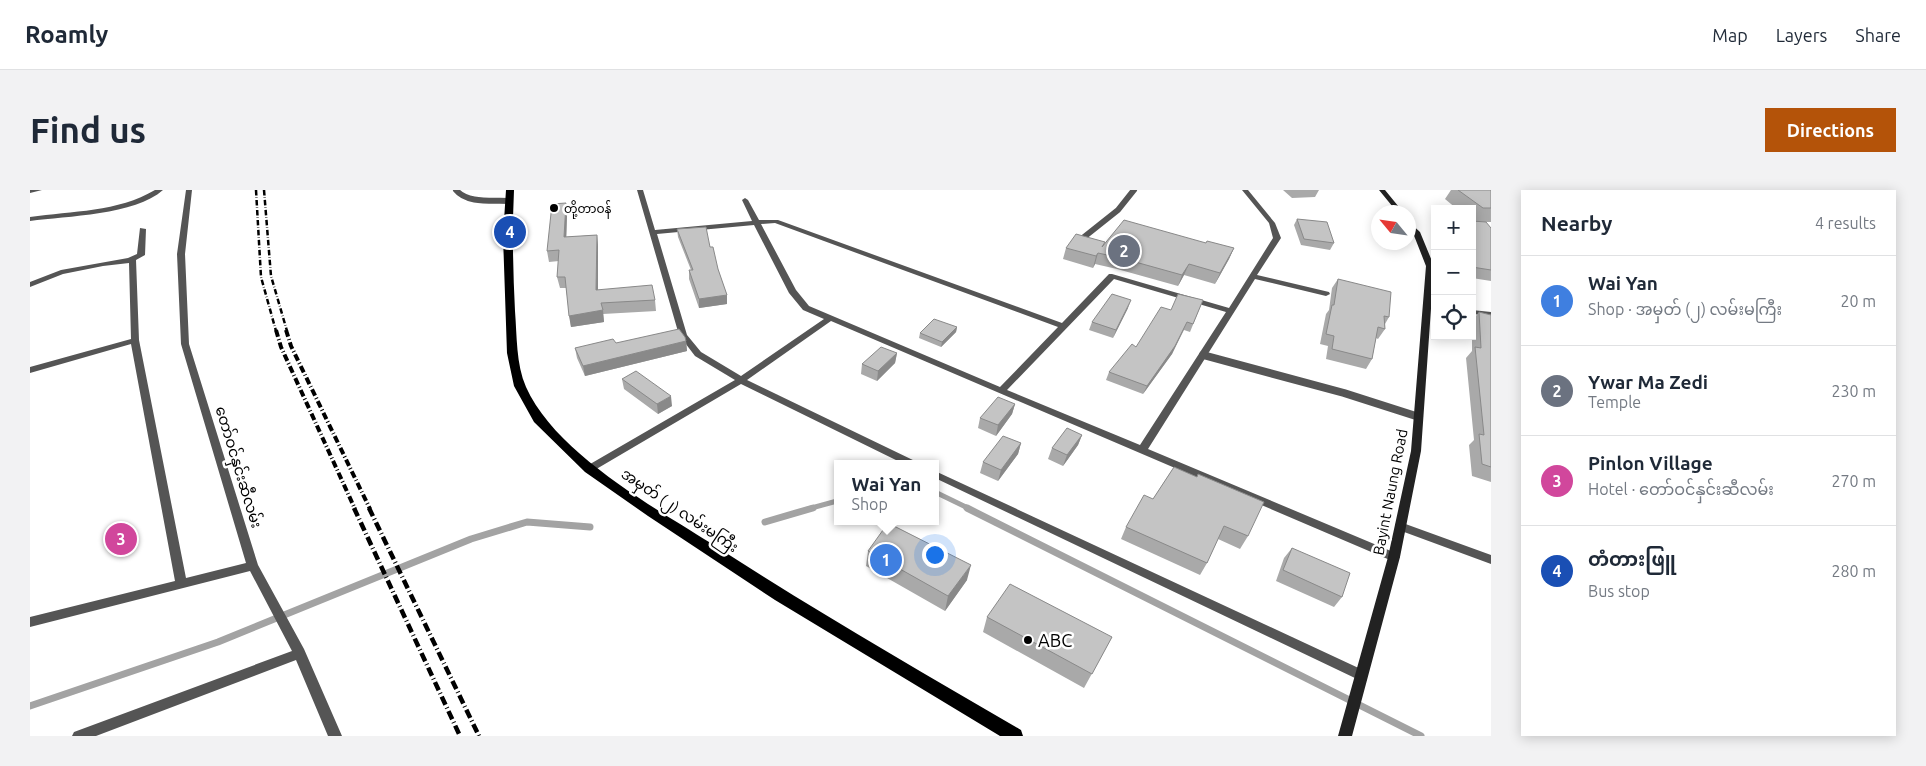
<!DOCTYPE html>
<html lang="en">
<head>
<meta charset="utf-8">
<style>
  body { margin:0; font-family:Ubuntu,"Noto Sans Myanmar",sans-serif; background:#f2f2f3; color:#1f2937 }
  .controls { position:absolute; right:15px; top:15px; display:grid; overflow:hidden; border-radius:0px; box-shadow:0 2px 12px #0003 }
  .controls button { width:45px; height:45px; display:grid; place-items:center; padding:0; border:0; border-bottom:1px solid #e0e1e3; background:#fff; color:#1f2937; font:25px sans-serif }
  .compass { position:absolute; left:1341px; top:15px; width:45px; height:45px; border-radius:50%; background:#fff; box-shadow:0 2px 12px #0003; rotate:299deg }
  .you { position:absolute; left:904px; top:364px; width:18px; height:18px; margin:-12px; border:4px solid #fff; border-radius:50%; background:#1a73e8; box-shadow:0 0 0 8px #1a73e833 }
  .badge { display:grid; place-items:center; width:32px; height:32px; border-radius:50%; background:#b45309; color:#fff; font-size:16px; font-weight:700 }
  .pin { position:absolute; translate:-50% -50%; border:2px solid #fff; box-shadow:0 1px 5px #0006 }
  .popup { position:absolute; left:804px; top:270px; width:105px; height:65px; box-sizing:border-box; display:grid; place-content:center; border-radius:0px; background:#fff; filter:drop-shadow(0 1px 4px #0005); font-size:16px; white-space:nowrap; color:#747a83 }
  .popup b { font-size:19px; color:#1f2937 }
  .popup::after { content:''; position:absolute; left:50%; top:100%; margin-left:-10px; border:10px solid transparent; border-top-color:#fff }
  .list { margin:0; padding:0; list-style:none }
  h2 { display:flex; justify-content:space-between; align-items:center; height:65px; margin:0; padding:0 20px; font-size:21px }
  h2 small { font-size:16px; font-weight:400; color:#747a83 }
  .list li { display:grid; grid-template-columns:32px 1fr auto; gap:15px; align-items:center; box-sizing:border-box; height:90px; padding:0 20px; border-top:1px solid #e0e1e3 }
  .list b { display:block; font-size:19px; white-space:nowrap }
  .list p { margin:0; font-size:16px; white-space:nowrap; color:#747a83 }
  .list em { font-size:16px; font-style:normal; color:#747a83 }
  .icon { flex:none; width:28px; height:28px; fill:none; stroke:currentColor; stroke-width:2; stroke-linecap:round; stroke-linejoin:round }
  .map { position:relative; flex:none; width:1461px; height:546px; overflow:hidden; border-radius:0px }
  header { display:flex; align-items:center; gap:30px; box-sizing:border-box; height:70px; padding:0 25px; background:#fff; border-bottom:1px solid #e0e1e3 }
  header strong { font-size:24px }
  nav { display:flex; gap:28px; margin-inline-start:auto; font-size:18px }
  .intro { display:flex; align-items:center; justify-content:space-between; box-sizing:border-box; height:120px; padding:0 30px }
  h1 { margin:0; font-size:35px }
  .button { padding:12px 22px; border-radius:0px; background:#b45309; color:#fff; font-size:18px; font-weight:700 }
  main { display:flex; gap:30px; padding:0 30px }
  aside { flex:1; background:#fff; border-radius:0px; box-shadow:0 2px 12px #0003 }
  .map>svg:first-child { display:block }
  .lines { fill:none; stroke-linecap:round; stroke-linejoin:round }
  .stream-far1 { stroke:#a3a3a3; stroke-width:5 }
  .stream { stroke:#a3a3a3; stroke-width:7 }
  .lane-far1 { stroke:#555; stroke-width:6 }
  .lane { stroke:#555; stroke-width:8 }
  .street { fill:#555; fill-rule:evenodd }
  .secondary { fill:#222; fill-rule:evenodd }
  .primary { fill:#000; fill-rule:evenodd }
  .rail-far2 { stroke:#000; stroke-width:2.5; stroke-dasharray:5.5 2 0.5 2; stroke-linecap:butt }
  .rail-far1 { stroke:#000; stroke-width:4; stroke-dasharray:7 2.5 1 2.5; stroke-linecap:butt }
  .rail { stroke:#000; stroke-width:4.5; stroke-dasharray:9 3 1 3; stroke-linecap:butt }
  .wall { fill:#a9a9a9 }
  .shaded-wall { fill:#898989 }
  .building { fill:#c4c4c4; stroke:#898989 }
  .poi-dot { fill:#000; stroke:#fff; stroke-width:2 }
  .labels { text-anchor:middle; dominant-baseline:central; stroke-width:5; stroke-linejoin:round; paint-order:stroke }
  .far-poi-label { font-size:12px; fill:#000; stroke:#fff; text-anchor:start }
  .street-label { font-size:15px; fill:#000; stroke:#fff }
  .near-poi-label { font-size:18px; fill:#000; stroke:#fff; text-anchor:start }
</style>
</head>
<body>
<header>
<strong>Roamly</strong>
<nav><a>Map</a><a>Layers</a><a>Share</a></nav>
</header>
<div class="intro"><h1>Find us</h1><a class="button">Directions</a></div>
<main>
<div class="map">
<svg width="1461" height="546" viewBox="0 0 1461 546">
  <rect width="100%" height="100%" fill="#fff"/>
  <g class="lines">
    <!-- stream-far1 -->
    <path class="stream-far1" d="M905,302L940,319
      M778,319L807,311"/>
    <!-- stream -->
    <path class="stream" d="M937,318L1391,546
      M735,332L783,318
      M0,516L188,452L441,349L497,332L560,337"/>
    <!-- lane-far1 -->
    <path class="lane-far1" d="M426,0C437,14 463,10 479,11
      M1049,51L1088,20L1104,0"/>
    <!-- lane -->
    <path class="lane" d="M1173,165L1314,203L1389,227"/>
    <!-- street -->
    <path class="street" d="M0,0H12L0,3Z
      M125,0H133C105,25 37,26 0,31V27C42,21 88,22 125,0Z
      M156,0H162L155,64L159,154L228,375L274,459L312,546H298L266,470L66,546H42L44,542L262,461L220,381L0,437V427L145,391L101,154L0,183V177L101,149L99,73L73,76L33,84L0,97V92L31,80L98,68L107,64L110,38L116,39L115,65L106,70L109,150L156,388L216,373L151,154L147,64Z
      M607,0H613L625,40L722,31L712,10L715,8L718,10L729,30H748L1032,133L1079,84H1082L1199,118L1243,48L1239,33L1212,0H1218L1245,33L1251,48L1227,85L1299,102L1300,104L1296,106L1225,89L1118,259L1368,364L1370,367L1368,370L1364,371L1360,370L801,131L717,190L887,272L888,274H874L711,194L563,281H555L554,279L555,277L705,190L665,166L649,145ZM745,33L1028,137L970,197L779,116L766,100L731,34ZM724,35L759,103L773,120L794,129L711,186L671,162L657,145L627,44ZM1084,89L1196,122L1110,255L977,200Z
      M1442,120L1461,122V126L1442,124Z
      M905,281L1335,481L1337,485L1335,489L1331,491L1327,489L905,288Z
      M1370,332L1461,365V374L1366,339L1365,336L1366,333Z"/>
    <!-- secondary -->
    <path class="secondary" d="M1349,0H1355L1373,22H1367Z
      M1378,31L1390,42L1404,76L1391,261L1370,367L1322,546H1308L1358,367L1381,261L1396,76L1383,43L1378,38Z"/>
    <!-- primary -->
    <path class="primary" d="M476,0H484C482,41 483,81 485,121C487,146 486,174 496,197C525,262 620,315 679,352C781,418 886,479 991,540L993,546H970L745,410L618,326L555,282L504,232L484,196L477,163L473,46Z"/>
    <!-- rail-far2 -->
    <path class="rail-far2" d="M226,0L231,87L246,141
      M234,0L241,86L257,141"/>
    <!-- rail-far1 -->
    <path class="rail-far1" d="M246,140L251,157L325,319
      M256,140L261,156L340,319"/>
    <!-- rail -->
    <path class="rail" d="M324,318L430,546
      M339,318L449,546"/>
  </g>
  <!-- wall -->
  <path class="wall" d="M1253,0H1289L1285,7L1262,8Z
    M1421,0H1461V32H1452L1461,38V91L1442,88V19H1427L1415,9Z
    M537,24L536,47L567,45L568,56V100L625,110L626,121L573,124L574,132L541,137L536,98H530L527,87L529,71L519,72L517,61Z
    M1267,29L1304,53L1300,60L1271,55L1264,35Z
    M647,39L680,57L697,105V114L669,118L659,89V80H661L648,47Z
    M1176,53L1204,58L1199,69L1185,94L1154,85L1148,96L1087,79L1065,74L1063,78L1033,69L1036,58L1074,54Z
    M1308,89L1359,127L1355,134V139L1348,149L1346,148L1342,169L1336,179L1296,169L1298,156L1290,154L1296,124L1299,120L1302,98Z
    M1173,110L1160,142L1154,140L1142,164L1113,204L1076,190L1079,182L1106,157L1141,120Z
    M1098,118L1083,148L1059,140L1062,132Z
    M1449,122L1461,125V292L1442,286L1439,255L1444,250L1436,168L1442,161V131Z
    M927,137L926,142L911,157L889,148L890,143Z
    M656,151L657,161L555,186L547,168L545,158L586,153Z
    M867,163L865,173L847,191L831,184L832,174Z
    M592,189L642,216L628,224L594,199Z
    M985,214L982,224L966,246L948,238L950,228Z
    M1052,245L1048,255L1033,276L1018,269L1022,258Z
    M991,253L988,264L968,291L950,283L953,272Z
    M1144,277L1218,346L1210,359L1188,349L1177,373L1170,385L1091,349L1096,337L1123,309Z
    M1262,358L1312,407L1304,417L1246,391L1254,368Z
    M838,361L937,390L915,421L836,376Z
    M957,427L1082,447L1054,498L953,442Z"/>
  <!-- shaded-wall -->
  <path class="shaded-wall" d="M536,13L537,24L536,58L534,47Z
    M567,45L568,56V111L566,100Z
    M1204,58L1199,69L1185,94L1190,83Z
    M1068,63L1065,74L1063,78L1066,66Z
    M1159,74L1154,85L1148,96L1152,85Z
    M697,105V114L669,118V109Z
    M1101,110L1098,118L1083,148L1086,140Z
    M573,120L574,132L541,137L539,126Z
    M1157,132L1142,164L1113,204L1117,196Z
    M927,137L926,142L911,157L912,152Z
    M656,151L657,161L555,186L553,176Z
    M867,163L865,173L847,191L848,181Z
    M641,206L642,216L628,224L627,214Z
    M985,214L982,224L966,246L968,235Z
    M1052,245L1048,255L1033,276L1037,265Z
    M991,253L988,264L968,291L971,280Z
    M941,375L937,390L915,421L918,406Z"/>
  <!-- building -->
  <path class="building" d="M1428,0H1461V18H1453Z
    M536,13L534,47L567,45L566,100L622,95L625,110L571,113L573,120L539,126L535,87H527L529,60L517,61L522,14Z
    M1267,29L1297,32L1304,53L1274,49Z
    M1094,30L1176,53L1177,51L1204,58L1190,83L1159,74L1152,85L1091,68L1068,63L1066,66L1036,58L1046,44L1075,52L1072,57Z
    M1442,31L1456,32L1461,38V80L1442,77Z
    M676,37L680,57H683L688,79L697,105L669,109L659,80H663L647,39Z
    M1308,89L1361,102L1359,127L1354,126L1355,139L1348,137L1342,169L1302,159L1304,146L1296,144L1302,115H1304Z
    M1082,104L1101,110L1086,140L1062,132Z
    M1148,104L1173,110L1163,134L1157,132L1145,156L1117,196L1079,182L1102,154L1106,157L1131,117L1141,120Z
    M1449,122L1461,125V277L1452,274L1449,244L1454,245L1445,157L1451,158Z
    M904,129L927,137L912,152L890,143Z
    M649,139L655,147L656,151L553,176L545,158L583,149L586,153Z
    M851,157L867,163L848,181L832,174Z
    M606,181L641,206L627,214L592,189Z
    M968,207L985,214L968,235L950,228Z
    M1037,238L1052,245L1037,265L1022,258Z
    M973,246L991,253L971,280L953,272Z
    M1144,277L1167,287L1168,284L1234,312L1218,346L1194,336L1177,373L1096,337L1114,305L1123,309Z
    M858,333L941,375L918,406L838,361Z
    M1262,358L1320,383L1312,407L1253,380Z
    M980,394L1082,447L1062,484L957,427Z"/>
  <!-- markers -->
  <g class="poi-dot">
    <circle cx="524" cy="18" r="5"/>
    <circle cx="998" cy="450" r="5"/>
  </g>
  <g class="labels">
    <!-- far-poi labels -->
    <g class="far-poi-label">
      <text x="534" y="18">တို့တာဝန်</text>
    </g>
    <!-- street labels -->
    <g class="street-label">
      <text transform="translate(209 277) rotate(73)">တော်ဝင်နှင်းဆီလမ်း</text>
      <text transform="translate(1360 302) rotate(-79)">Bayint Naung Road</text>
      <text transform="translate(650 320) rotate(34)">အမှတ် (၂) လမ်းမကြီး</text>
    </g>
    <!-- near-poi labels -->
    <g class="near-poi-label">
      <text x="1008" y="450">ABC</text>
    </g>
  </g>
</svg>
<div class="controls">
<button>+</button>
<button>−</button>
<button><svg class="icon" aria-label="locate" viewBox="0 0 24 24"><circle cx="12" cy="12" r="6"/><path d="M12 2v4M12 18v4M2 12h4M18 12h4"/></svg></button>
</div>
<svg class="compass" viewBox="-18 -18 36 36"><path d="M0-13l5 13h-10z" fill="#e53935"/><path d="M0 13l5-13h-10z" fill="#747a83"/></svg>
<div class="you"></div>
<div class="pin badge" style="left:856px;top:370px;background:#3f7fe0">1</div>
<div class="popup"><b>Wai Yan</b>Shop</div>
<div class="pin badge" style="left:1094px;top:61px;background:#6b7280">2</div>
<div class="pin badge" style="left:91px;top:349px;background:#d1479c">3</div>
<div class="pin badge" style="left:480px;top:42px;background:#1a4fb4">4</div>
</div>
<aside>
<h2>Nearby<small>4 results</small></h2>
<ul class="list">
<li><span class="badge" style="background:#3f7fe0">1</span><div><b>Wai Yan</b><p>Shop · အမှတ် (၂) လမ်းမကြီး</p></div><em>20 m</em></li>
<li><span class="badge" style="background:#6b7280">2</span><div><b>Ywar Ma Zedi</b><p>Temple</p></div><em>230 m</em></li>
<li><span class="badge" style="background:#d1479c">3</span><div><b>Pinlon Village</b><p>Hotel · တော်ဝင်နှင်းဆီလမ်း</p></div><em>270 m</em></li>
<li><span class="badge" style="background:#1a4fb4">4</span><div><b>တံတားဖြူ</b><p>Bus stop</p></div><em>280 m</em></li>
</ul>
</aside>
</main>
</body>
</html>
